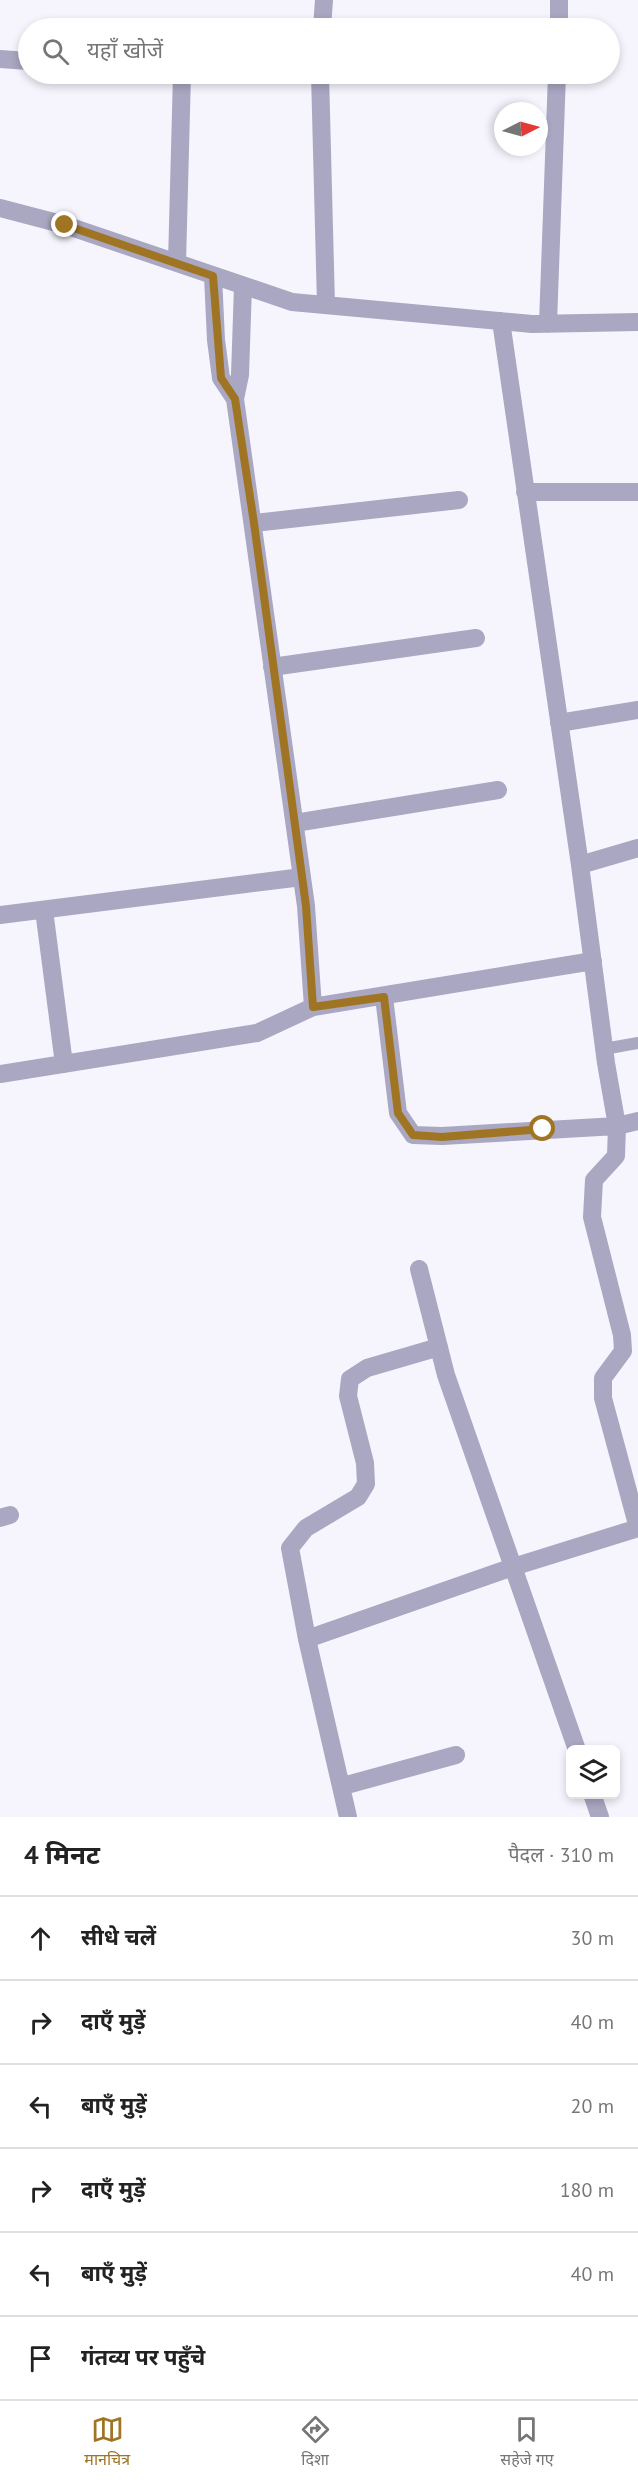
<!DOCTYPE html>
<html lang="hi">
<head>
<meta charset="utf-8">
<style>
  body { margin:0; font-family:"PT Sans","Noto Sans Devanagari",sans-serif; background:#f6f6f6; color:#222 }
  .controls { position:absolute; right:18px; bottom:18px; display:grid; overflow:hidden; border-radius:9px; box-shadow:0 3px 9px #0003 }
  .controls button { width:54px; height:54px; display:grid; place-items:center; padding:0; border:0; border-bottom:2px solid #e0e0e0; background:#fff; color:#222; font:30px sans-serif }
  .compass { position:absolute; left:494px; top:102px; width:54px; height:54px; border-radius:50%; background:#fff; box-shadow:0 3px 9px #0003; rotate:84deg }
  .stop { position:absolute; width:18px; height:18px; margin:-14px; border:4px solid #9f7524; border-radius:50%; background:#fff }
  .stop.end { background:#9f7524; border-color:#fff; box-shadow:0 2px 6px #0008 }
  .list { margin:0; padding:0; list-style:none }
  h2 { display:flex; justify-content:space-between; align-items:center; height:78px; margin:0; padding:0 24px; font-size:26px }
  h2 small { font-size:20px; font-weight:400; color:#767676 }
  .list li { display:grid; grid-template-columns:39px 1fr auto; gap:18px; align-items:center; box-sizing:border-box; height:84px; padding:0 24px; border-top:2px solid #e0e0e0 }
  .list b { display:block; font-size:22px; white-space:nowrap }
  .list em { font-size:20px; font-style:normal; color:#767676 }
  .icon { flex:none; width:33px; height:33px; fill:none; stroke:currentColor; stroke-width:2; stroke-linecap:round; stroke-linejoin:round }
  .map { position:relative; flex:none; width:638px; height:1817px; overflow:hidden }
  .search { position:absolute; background:#fff; box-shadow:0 3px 9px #0003; left:18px; right:18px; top:18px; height:66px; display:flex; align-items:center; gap:15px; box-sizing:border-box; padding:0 21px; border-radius:33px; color:#767676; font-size:22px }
  .sheet { height:582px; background:#fff }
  nav { display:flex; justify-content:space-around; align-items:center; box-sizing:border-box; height:84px; border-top:2px solid #e0e0e0; background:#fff; font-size:16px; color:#767676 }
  nav a { display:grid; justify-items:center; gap:3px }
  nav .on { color:#9f7524 }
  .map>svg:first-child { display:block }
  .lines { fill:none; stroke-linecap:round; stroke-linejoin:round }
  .lane { stroke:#a9a7c1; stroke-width:12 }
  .street { stroke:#a9a7c1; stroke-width:18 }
  .route { stroke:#9f7524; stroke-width:8 }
</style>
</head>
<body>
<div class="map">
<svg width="638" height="1817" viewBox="0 0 638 1817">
  <rect width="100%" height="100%" fill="#f6f5fd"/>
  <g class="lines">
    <!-- lane -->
    <path class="lane" d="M604,1049L638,1043"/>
    <!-- street -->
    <path class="street" d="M322,28L324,0
      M559,28V0
      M0,59L28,61
      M320,74L326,305
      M0,208L65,225L292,302L532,324L638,322
      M177,263L182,74
      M213,276L216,340L221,378L235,399L240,375L243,286
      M501,321L580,865
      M548,324L557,74
      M525,492H638
      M254,523L459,500
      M272,667L476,638
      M559,723L638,710
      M295,823L498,790
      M638,848L580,865L606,1063L617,1126L616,1156L594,1180L592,1217L622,1335L623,1351L603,1378V1398L638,1528
      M44,910L64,1064
      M0,915L302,877
      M384,997L398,1113L413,1135L442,1136L617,1126L638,1121
      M313,1007L593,961
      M0,1074L257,1033L313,1007L306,906L235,399
      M419,1269L446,1375L577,1750
      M0,1518L10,1515
      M307,1639L513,1567L638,1528
      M343,1786L456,1755
      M592,1794L600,1817
      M348,1817L307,1639L290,1548L306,1528L358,1497L366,1484L365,1463L348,1396L350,1379L367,1368L439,1347"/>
  </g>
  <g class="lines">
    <!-- route -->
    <path class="route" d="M65,225L213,276L221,378L235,399L254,523L306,906L313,1007L384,997L398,1113L413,1135L442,1137L543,1129"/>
  </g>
</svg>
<div class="controls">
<button><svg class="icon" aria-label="layers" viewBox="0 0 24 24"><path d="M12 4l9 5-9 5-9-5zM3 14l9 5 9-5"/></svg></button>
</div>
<svg class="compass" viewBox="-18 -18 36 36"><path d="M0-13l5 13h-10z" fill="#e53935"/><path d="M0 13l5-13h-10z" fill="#767676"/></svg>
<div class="stop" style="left:543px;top:1129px"></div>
<div class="stop end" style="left:65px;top:225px"></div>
<div class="search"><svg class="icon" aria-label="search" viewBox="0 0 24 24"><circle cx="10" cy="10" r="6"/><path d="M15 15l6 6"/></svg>यहाँ खोजें</div>
</div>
<section class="sheet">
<h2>4 मिनट<small>पैदल · 310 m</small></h2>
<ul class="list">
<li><svg class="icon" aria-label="ahead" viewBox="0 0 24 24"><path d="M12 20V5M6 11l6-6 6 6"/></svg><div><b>सीधे चलें</b></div><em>30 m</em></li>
<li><svg class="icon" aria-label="right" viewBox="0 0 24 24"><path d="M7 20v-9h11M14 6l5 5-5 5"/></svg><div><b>दाएँ मुड़ें</b></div><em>40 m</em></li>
<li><svg class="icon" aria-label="left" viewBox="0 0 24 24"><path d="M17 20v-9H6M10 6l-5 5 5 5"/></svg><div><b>बाएँ मुड़ें</b></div><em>20 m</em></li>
<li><svg class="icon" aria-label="right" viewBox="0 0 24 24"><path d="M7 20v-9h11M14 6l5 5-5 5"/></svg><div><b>दाएँ मुड़ें</b></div><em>180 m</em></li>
<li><svg class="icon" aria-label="left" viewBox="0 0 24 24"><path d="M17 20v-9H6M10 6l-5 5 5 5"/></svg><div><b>बाएँ मुड़ें</b></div><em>40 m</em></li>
<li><svg class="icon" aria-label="arrive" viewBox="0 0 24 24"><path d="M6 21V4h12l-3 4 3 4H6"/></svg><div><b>गंतव्य पर पहुँचे</b></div></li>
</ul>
</section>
<nav>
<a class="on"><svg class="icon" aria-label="map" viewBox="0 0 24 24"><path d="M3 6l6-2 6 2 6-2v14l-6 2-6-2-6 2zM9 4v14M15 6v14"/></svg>मानचित्र</a>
<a><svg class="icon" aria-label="directions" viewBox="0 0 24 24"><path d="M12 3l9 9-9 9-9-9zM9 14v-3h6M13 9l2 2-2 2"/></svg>दिशा</a>
<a><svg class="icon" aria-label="saved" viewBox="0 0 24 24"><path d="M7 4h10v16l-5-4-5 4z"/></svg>सहेजे गए</a>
</nav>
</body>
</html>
